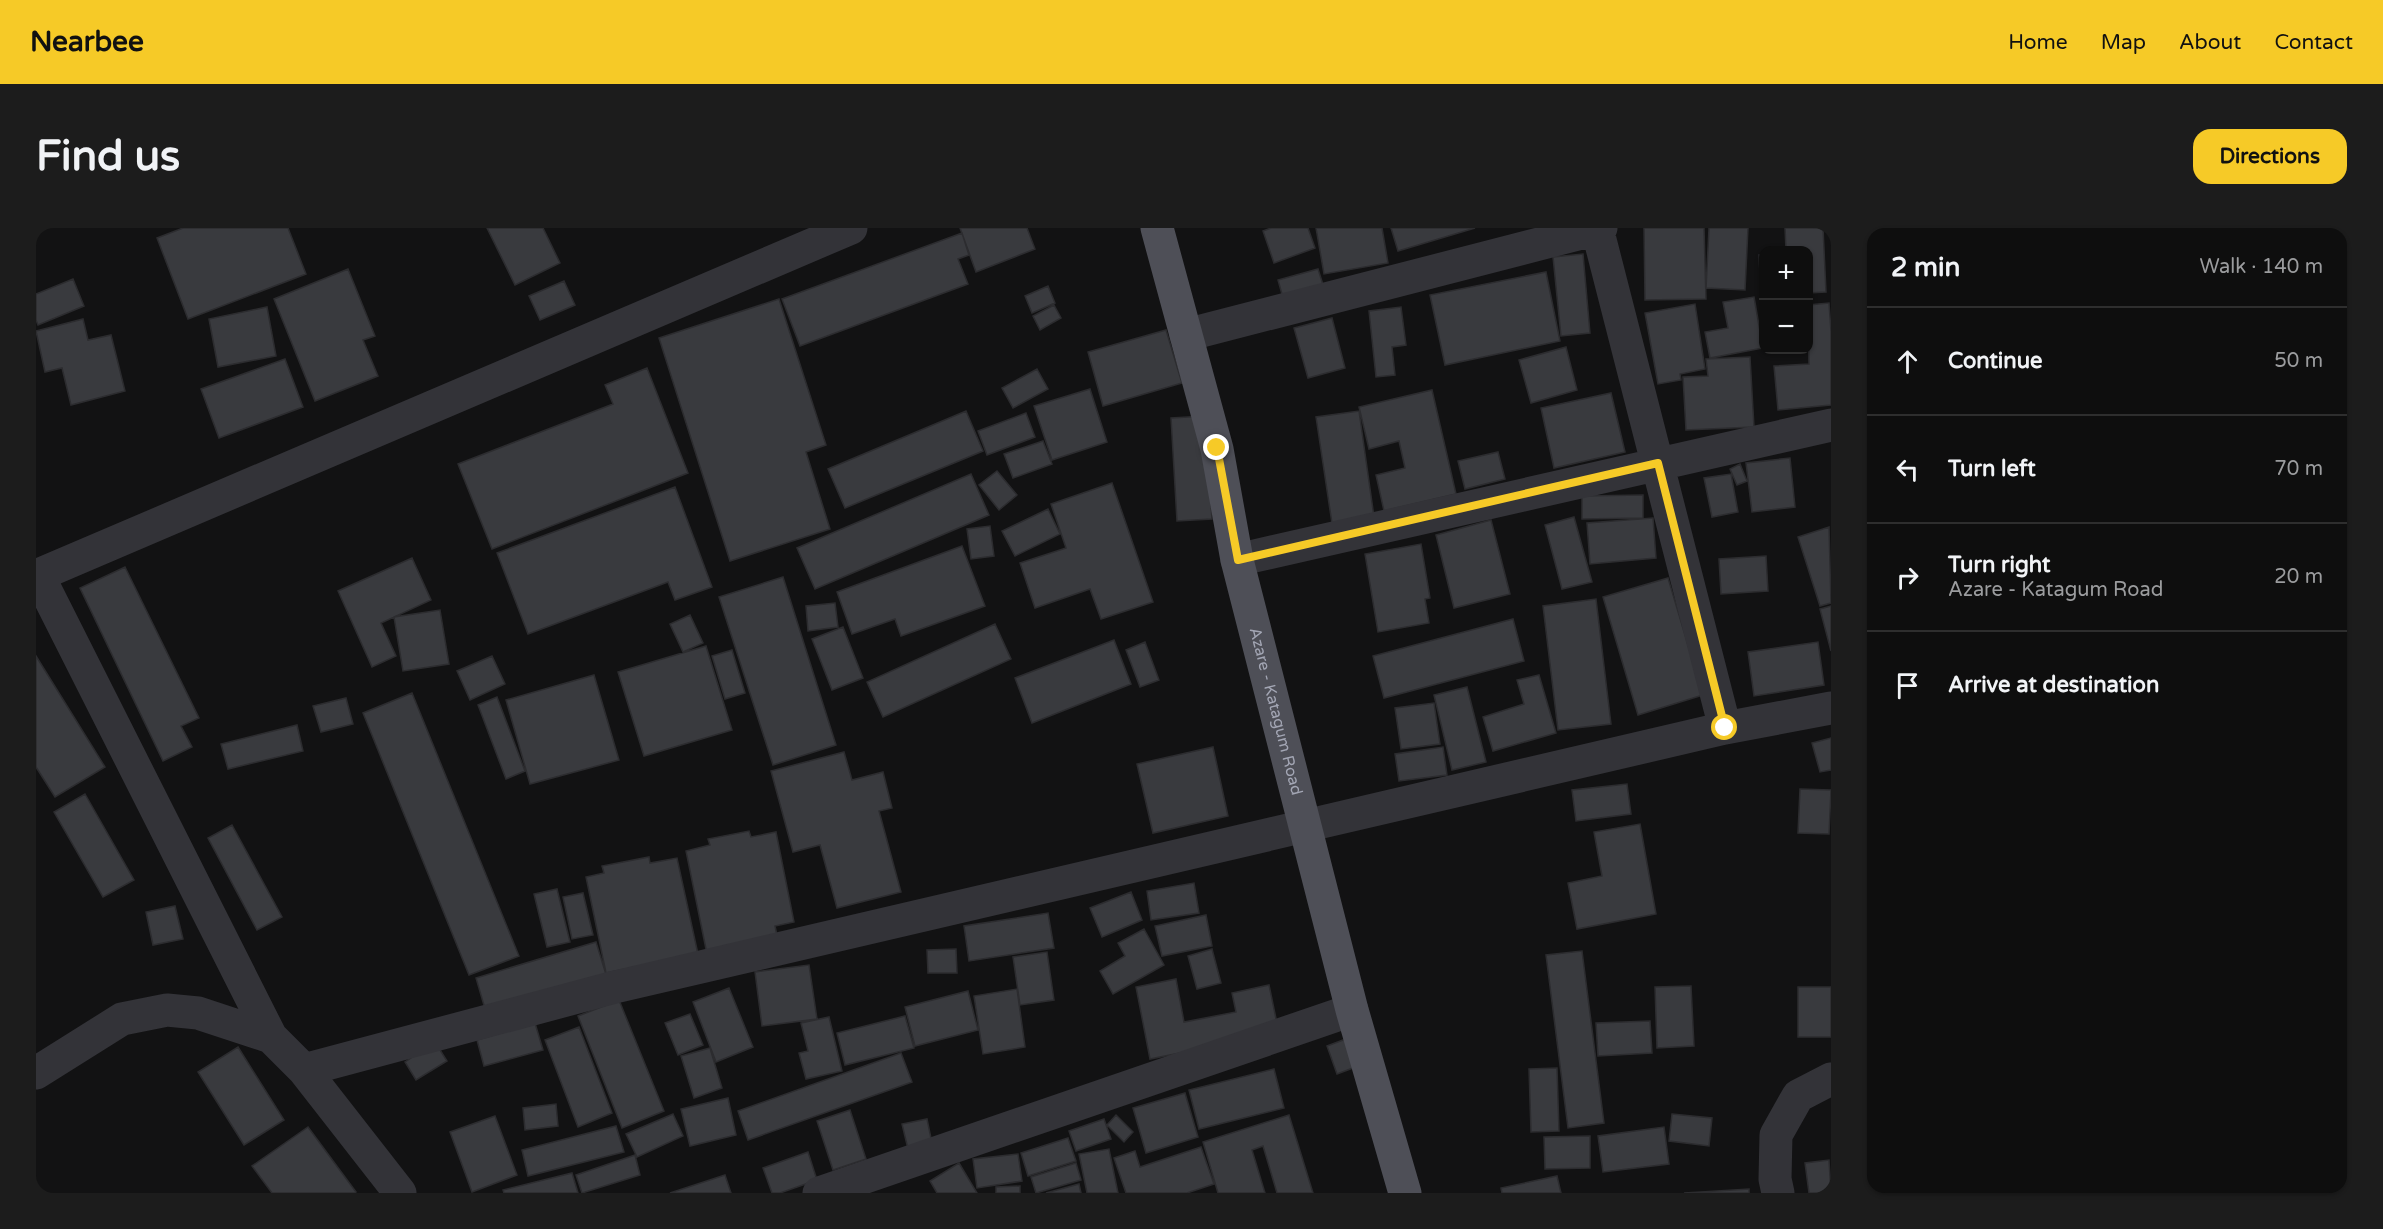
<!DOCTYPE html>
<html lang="en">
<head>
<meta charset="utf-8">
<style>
  body { margin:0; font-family:"Varela Round",sans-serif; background:#1c1c1c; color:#f1f3f6 }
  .controls { position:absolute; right:18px; top:18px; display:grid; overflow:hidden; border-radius:12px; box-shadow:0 2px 4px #0004 }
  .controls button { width:54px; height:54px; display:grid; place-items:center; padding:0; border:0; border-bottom:2px solid #2e2e2e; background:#0e0e0e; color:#f1f3f6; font:30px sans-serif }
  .stop { position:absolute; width:18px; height:18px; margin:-14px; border:4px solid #f6ca27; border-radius:50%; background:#fff }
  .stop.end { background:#f6ca27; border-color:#fff; box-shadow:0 2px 6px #0008 }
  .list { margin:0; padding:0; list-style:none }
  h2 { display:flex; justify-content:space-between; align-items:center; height:78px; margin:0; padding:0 24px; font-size:26px }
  h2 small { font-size:20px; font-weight:400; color:#9b9c9e }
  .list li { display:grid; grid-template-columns:39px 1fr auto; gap:18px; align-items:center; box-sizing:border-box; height:108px; padding:0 24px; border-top:2px solid #2e2e2e }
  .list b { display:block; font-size:22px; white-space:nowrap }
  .list p { margin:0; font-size:20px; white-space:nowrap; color:#9b9c9e }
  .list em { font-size:20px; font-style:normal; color:#9b9c9e }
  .icon { flex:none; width:33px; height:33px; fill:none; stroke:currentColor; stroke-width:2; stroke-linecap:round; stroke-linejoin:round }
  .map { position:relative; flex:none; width:1795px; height:965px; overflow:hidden; border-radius:18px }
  header { display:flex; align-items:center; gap:36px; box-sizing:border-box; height:84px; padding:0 30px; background:#f6ca27; color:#111 }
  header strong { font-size:28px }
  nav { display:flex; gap:33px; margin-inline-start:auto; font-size:21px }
  .intro { display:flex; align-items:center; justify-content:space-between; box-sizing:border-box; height:144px; padding:0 36px }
  h1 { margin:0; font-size:42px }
  .button { padding:15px 27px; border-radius:18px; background:#f6ca27; color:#111; font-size:21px; font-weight:700 }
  main { display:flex; gap:36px; padding:0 36px }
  aside { flex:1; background:#0e0e0e; border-radius:18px; box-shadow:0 2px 4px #0004 }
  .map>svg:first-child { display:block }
  .building { fill:#393a3e; stroke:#2c2c2f; stroke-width:1.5 }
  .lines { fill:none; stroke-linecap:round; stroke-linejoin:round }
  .street { stroke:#333338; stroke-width:33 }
  .primary { stroke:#4e4f57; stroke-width:33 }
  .route { stroke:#f6ca27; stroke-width:8 }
  .labels { text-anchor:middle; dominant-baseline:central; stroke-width:5; stroke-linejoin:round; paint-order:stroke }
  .street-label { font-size:16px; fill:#a3a6b4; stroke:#0d0d0e }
</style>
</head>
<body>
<header>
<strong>Nearbee</strong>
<nav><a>Home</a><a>Map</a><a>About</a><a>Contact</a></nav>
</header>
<div class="intro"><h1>Find us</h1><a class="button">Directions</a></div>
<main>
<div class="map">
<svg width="1795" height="965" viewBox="0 0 1795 965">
  <rect width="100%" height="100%" fill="#121213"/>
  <!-- building -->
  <path class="building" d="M147,0H252L270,46L152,91L121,10Z
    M451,0H507L524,35L479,57Z
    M924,0H991L999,21L940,44Z
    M1235,0H1272L1279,20L1238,35L1227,3Z
    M1280,0H1346L1352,35L1288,46Z
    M1355,0H1439L1362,23Z
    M1608,0H1668L1670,71L1609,72Z
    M1673,0H1712L1709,62L1670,60Z
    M1749,0H1787L1790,64L1772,65V22H1750Z
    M926,5L933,27L922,31L932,56L764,118L746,71Z
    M1547,26L1554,105L1525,108L1517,29Z
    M1723,27H1728V67H1725Z
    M312,41L339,108L327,112L342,148L279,173L238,71Z
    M1282,41L1290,66L1249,77L1242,52Z
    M1510,44L1524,113L1409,137L1394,67Z
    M37,51L48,78L2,97L0,92V66Z
    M528,53L539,77L504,92L493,68Z
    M1012,58L1019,75L996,85L989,68Z
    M1718,69L1727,120L1674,130L1669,104L1692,100L1687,74Z
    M743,71L790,217L770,224L794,301L694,333L623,110Z
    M1793,75L1795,103V177L1742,182L1738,138L1773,136L1772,77Z
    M1659,76L1669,141L1644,146L1645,152L1622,156L1609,85Z
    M1018,77L1025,90L1004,102L997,88Z
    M231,79L240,128L182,139L173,91Z
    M1365,79L1370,117L1356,119L1359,147L1340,149L1333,83Z
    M1296,90L1309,140L1272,150L1258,100Z
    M47,91L52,112L75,107L89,163L35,177L26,140L9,144L0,103Z
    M1130,102L1146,155L1067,178L1052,124Z
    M1530,119L1541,162L1495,175L1483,132Z
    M1714,129L1718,199L1650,202L1647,149L1672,148L1670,131Z
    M249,131L267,179L183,210L165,161Z
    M611,140L652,245L456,321L422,236L577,176L569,157Z
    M1001,141L1012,161L977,180L966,160Z
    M1054,161L1071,214L1016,232L998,178Z
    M1396,162L1420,266L1348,283L1340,247L1369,240L1363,213L1333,221L1323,179Z
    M1575,165L1589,224L1518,240L1505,180Z
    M930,183L947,223L809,280L792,241Z
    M1323,183L1339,296L1297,302L1280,189Z
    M990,185L999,209L951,227L942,203Z
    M1169,188L1176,291L1141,293L1135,190Z
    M1007,213L1016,236L977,250L968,226Z
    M1462,224L1469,251L1429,261L1422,233Z
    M1754,230L1759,279L1716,284L1710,235Z
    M1704,236L1711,253L1701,257L1694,241Z
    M961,243L981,267L963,282L943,257Z
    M935,246L953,287L779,361L761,320Z
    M1695,246L1702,284L1676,289L1668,250Z
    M1076,255L1117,374L1065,391L1054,361L999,380L984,335L1030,320L1015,276Z
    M639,259L676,359L639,372L632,354L492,406L461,325Z
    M1607,267V290L1546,291V268Z
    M1012,281L1024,306L979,328L966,303Z
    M1538,289L1556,354L1526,361L1509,297Z
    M1617,290L1620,330L1554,336L1551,295Z
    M1455,292L1474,366L1418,380L1400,307Z
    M954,298L958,328L935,331L931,301Z
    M1793,299L1795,375L1784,378L1762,309Z
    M1385,316L1394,370L1389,371L1393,395L1342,404L1329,326Z
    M926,318L949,378L865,408L859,391L816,406L801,364Z
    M1730,328L1732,363L1685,366L1683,331Z
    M376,330L395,372L345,395L360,428L336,439L302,363Z
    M89,339L163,490L145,498L156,519L127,533L44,360Z
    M747,349L800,517L737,537L683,369Z
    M1632,350L1667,467L1602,487L1567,369Z
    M1560,371L1575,496L1522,502L1507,378Z
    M799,375L802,399L772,403L770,378Z
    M1795,378V423L1784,381Z
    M404,382L413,436L367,443L358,389Z
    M654,387L667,415L647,424L634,396Z
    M1477,391L1488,433L1348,470L1337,428Z
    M959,396L975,431L847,489L831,454Z
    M807,399L827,450L796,462L776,411Z
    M1078,412L1095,456L996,495L979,450Z
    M1109,414L1123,452L1104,459L1090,422Z
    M1782,414L1788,457L1718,468L1712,424Z
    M670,418L696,502L608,528L582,444Z
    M696,422L709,465L689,471L676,428Z
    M0,428L69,539L19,569L0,539Z
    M456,428L469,456L434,472L421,443Z
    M558,447L583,532L494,556L470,472Z
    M1503,447L1520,505L1457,523L1447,489L1488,476L1481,452Z
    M1431,459L1450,534L1416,542L1398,467Z
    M376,465L483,728L433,747L327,485Z
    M461,469L489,543L470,551L442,477Z
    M310,470L317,496L285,504L277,478Z
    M1398,475L1404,516L1365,521L1359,480Z
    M261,497L267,523L192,541L185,516Z
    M1795,510V542L1784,544L1776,515Z
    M1177,519L1192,588L1117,605L1101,536Z
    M1407,519L1411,547L1363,553L1359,526Z
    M808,524L816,552L847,544L856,580L843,583L865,664L801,680L784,617L757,624L735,543Z
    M1591,556L1595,586L1540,593L1536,562Z
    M1764,561L1795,562L1793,606L1762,605Z
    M49,566L98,652L67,669L18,584Z
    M1604,596L1620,686L1541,701L1532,655L1566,648L1558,604Z
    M196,597L246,689L221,702L172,610Z
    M713,603L715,609L740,604L758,694L739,698L742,712L671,726L650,623L674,617L672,611Z
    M613,629L614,635L641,630L662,726L570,745L550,649L568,645L566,638Z
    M1158,655L1163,685L1115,692L1111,663Z
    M521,661L534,714L511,719L498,666Z
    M1095,664L1106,692L1066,709L1054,680Z
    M547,665L557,707L536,711L527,669Z
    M139,678L147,711L117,717L110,684Z
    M1012,685L1018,720L933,733L928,698Z
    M1170,687L1176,718L1126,728L1119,698Z
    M1108,701L1128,737L1077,766L1064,743L1089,728L1082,715Z
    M560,714L573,756L452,791L440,750Z
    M920,721L921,745H892L891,722Z
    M1176,721L1185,755L1161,761L1152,728Z
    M1546,723L1568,895L1532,900L1510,727Z
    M1011,724L1018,772L984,777L977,729Z
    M773,737L781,791L726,798L719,744Z
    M1140,751L1148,794L1200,784L1196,765L1233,757L1243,805L1114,831L1100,759Z
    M1655,758L1658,818L1621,820L1619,759Z
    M1762,759H1795V809H1762Z
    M693,760L717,819L680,834L657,774Z
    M981,761L989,819L947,826L938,768Z
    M932,763L942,802L879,818L869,779Z
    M583,772L628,883L586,900L542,788Z
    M654,786L667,817L642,827L629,795Z
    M869,788L878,820L809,837L801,805Z
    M793,789L806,843L770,851L763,825L772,823L765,795Z
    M1614,793L1616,825L1562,828L1560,795Z
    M499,795L507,822L448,838L441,812Z
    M543,799L576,885L542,899L509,812Z
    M1315,809L1325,837L1301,846L1291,818Z
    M399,814L411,833L380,852L369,834Z
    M202,819L248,892L208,917L162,844Z
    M674,820L686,860L658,870L645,828Z
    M865,825L876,854L712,912L702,883Z
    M1521,840L1523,903L1495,904L1493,841Z
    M1238,841L1248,880L1163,901L1153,862Z
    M1149,865L1162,909L1110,925L1097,880Z
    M692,870L700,907L654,918L645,881Z
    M520,876L522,898L489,902L487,880Z
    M814,882L830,931L797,942L781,893Z
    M637,886L647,908L601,929L590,906Z
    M1636,886L1676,890L1673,918L1633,913Z
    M1080,887L1097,904L1088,914L1071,897Z
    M1253,887L1277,965H1241L1227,918L1216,922L1229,965H1182L1167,914Z
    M459,888L481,947L436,964L414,904Z
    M891,891L896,915L872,921L866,896Z
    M1068,891L1075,911L1040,923L1033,903Z
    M580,898L588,924L492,948L486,922Z
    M272,899L320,964L319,965H236L216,938Z
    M1628,899L1633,936L1567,944L1562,908Z
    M1554,908V940L1509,941L1508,909Z
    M1032,910L1040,933L992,948L985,925Z
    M1165,919L1178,956L1151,965H1090L1078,930L1099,923L1104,939Z
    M1073,921L1082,965H1051L1043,926Z
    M772,924L781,952L744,965H736L727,940Z
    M982,926L986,953L941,960L937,931Z
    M599,927L604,947L546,965L540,947Z
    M1793,932L1795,965H1773L1769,935Z
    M923,935L941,965H901L894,953Z
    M1040,935L1045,952L1000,965L995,949Z
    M536,945L542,965H468L467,962Z
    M689,947L695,965H634Z
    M1521,948L1525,965H1466L1465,960Z
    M1043,956L1045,965H1010Z
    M984,958V965H960V959Z
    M1713,961V965H1648Z"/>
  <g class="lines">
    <!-- street -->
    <path class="street" d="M1561,0L1689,500
      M1150,107L1565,0
      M1201,332L1795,197
      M2,347L235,809L268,842L364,965
      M0,348L815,0
      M268,842L579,759L1689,500L1795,480
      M0,845L86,791L131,782L162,785L235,809
      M783,965L1316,782
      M1742,965L1739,951L1740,907L1762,868L1795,851"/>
    <!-- primary -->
    <path class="primary" id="s1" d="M1121,0L1181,221L1201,332L1316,782L1369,965"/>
  </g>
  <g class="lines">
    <!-- route -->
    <path class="route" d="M1181,220L1202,332L1622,235L1689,500"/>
  </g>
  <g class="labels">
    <!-- street labels -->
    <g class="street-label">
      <text stroke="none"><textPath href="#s1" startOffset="498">Azare - Katagum Road</textPath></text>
    </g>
  </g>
</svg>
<div class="controls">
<button>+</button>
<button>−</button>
</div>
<div class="stop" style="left:1689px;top:500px"></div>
<div class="stop end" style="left:1181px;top:220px"></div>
</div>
<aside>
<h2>2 min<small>Walk · 140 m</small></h2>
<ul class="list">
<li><svg class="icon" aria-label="ahead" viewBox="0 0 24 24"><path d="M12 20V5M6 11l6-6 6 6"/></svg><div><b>Continue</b></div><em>50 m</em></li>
<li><svg class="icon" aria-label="left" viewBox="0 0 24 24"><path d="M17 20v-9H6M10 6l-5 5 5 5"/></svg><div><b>Turn left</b></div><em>70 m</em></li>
<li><svg class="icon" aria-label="right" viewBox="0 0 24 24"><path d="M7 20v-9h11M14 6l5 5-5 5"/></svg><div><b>Turn right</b><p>Azare - Katagum Road</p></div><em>20 m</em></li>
<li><svg class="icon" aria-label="arrive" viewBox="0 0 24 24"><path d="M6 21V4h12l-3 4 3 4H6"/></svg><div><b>Arrive at destination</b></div></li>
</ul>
</aside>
</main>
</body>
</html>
